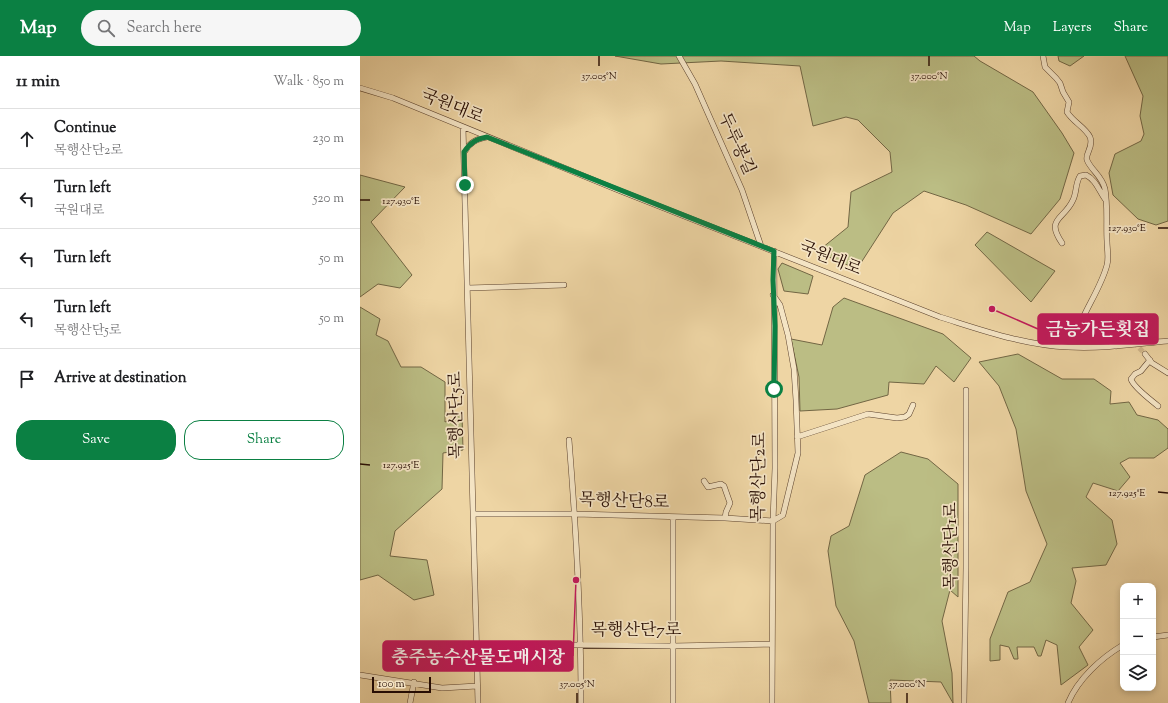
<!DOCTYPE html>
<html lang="en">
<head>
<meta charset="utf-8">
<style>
  body { margin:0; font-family:"Sorts Mill Goudy","Noto Serif KR",serif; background:#f6f6f6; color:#202124 }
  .controls { position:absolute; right:12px; bottom:12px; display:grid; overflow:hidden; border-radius:8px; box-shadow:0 2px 6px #0003 }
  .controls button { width:36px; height:36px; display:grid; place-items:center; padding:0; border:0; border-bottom:1px solid #e0e0e0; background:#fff; color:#202124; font:20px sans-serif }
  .scale { position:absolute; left:12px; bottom:10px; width:59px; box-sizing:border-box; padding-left:4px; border:2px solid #280e04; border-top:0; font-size:11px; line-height:14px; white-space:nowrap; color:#280e04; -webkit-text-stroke:3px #f4e4c4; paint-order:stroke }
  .stop { position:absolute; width:12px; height:12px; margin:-9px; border:3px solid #0b8043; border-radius:50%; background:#fff }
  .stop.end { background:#0b8043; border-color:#fff; box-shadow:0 1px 4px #0008 }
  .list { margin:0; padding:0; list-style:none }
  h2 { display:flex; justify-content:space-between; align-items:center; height:52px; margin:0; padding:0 16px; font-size:17px }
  h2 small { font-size:13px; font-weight:400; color:#757577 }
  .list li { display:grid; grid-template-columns:26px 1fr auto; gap:12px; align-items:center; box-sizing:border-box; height:60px; padding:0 16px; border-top:1px solid #e0e0e0 }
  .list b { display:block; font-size:15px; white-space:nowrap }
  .list p { margin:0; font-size:13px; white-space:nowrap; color:#757577 }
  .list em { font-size:13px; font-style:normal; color:#757577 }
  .actions { display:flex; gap:8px; padding:12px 16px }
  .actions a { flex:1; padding:9px 0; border:1px solid #0b8043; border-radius:16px; text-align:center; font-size:14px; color:#0b8043 }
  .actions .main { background:#0b8043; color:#fff }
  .icon { flex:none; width:22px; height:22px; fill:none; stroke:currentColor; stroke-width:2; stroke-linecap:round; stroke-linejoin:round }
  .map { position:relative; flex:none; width:808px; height:647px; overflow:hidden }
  header { display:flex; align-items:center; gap:24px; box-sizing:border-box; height:56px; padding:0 20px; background:#0b8043; color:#fff }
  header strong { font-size:19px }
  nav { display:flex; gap:22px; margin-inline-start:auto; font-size:14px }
  .search { width:280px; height:36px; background:#f6f6f6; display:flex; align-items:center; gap:10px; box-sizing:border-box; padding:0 14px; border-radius:22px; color:#757577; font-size:15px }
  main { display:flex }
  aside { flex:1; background:#fff }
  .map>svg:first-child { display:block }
  .green { fill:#bbbd84; stroke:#726644 }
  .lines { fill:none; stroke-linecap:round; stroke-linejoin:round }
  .minor-tunnel { stroke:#d0b78c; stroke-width:5; stroke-dasharray:5 2.5; stroke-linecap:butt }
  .minor-casing { stroke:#5a402c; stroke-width:6 }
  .minor { stroke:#f4e4c4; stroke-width:5 }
  .route { stroke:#0b8043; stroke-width:5 }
  .ticks { fill:none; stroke:#280e04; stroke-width:1.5 }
  .labels { text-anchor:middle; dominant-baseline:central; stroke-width:3.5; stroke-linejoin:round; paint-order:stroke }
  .street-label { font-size:17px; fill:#280e04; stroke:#f4e4c4 }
  .ticks-label { font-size:10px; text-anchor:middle; fill:#280e04; stroke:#f4e4c4; stroke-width:3.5; stroke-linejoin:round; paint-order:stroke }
  .leader { fill:none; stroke:#c2185b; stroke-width:1.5 }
  .callout-dot { fill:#c2185b; stroke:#f4e4c4; stroke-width:1.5 }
  .callout { fill:#c2185b; stroke:#c2185b; stroke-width:1.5 }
  .callout-label { font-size:18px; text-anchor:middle; font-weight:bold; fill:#fff }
</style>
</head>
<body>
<header>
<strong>Map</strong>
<div class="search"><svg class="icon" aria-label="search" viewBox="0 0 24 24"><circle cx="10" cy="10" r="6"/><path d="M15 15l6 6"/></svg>Search here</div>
<nav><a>Map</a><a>Layers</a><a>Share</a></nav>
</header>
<main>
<aside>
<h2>11 min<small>Walk · 850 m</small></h2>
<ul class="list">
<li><svg class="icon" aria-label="ahead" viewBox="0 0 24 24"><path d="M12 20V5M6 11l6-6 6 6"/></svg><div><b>Continue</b><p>목행산단2로</p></div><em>230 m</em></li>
<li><svg class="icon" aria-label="left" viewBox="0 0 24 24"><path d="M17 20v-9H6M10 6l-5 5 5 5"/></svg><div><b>Turn left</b><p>국원대로</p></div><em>520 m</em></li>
<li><svg class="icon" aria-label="left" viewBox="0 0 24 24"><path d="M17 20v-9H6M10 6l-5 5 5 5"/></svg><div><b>Turn left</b></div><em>50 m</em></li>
<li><svg class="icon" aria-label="left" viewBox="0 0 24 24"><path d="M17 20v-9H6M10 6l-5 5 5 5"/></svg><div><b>Turn left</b><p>목행산단5로</p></div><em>50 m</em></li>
<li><svg class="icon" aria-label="arrive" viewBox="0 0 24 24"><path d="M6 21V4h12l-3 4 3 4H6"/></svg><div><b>Arrive at destination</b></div></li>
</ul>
<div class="actions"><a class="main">Save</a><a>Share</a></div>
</aside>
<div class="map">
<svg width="808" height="647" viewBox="0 0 808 647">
  <rect width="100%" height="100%" fill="#eed5a4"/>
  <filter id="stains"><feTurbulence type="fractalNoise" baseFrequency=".005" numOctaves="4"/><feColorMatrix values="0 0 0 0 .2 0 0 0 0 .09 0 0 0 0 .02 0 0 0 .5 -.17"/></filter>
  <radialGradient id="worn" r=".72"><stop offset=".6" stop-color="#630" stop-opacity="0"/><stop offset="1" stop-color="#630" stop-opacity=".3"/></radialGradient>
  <!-- green -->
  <path class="green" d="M255,0H614L620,5L673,36L702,77L714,97L700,143L671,178L606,149L564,135L533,157L497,213L457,196L488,171L491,136L532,116L530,96L498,64L486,61L453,70L440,10L361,5L301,8Z
    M698,0H724L710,10L699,5Z
    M765,0H808V165L796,169L778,163L753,139L749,117L755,98L781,85L784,78L780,60L783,40Z
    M0,119L45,131L11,166L52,219L40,232L18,228L0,241Z
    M627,176L695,215L671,246L615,189Z
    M422,207L453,220L448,238L424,235L418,213Z
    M484,242L583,278L611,302L594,326L576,310L564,328L529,326L528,339L477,353L440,355L439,321L431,283L462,289L473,251Z
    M0,251L20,263L16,279L28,285L41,311H61L85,326V366L102,358L103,394L83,397L82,433L35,475L30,500L67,504L74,539L54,544L18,519L0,524Z
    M658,298L702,323H734L751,335L750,348L769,346L777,359L798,364L808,373V392L794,402H769L760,407L770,421L758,435L733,427L726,441L752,464L757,488L746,509L712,512L716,525L711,547L733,574L719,591L728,609L701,629L697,589L686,584L681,600H678L674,591H657L658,603H654L649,591L640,589V604L630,605V583L648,536L670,526L687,488L666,435L656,373L639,330L619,306Z
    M541,396L568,403L598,428V541L590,534L582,565L592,617L593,647L581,626L530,624L531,647H509L494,585L476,550L468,495L471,480L489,470L505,419Z"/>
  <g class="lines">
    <!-- minor-tunnel -->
    <path class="minor-tunnel" d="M769,281L785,298"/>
    <!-- minor casing -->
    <g class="minor-casing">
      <path id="minor" d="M319,0L335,28L382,134L401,190
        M683,0L685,11L696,22L700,27L703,36L709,46L707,56C713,66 725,71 730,81C734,91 725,97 727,104C731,114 742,120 745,133C748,150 746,168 747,185C747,192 749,202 747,209C742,228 730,246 722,264L756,290
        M0,32L33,42L258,134L580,261C622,274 663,289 708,291C741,293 775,288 808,285
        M103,71L118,647
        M105,95C110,86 117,83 127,81
        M702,187C685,162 704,164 713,144C717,136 715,128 720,120L726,119C736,124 738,133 745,143
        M108,232L204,229
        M735,276L757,274L769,281
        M785,298L792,307L808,317
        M790,304L781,315L775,318L771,323C773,331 791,344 798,350
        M437,381L508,358L537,362L545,361L549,358L553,349
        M209,384C216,471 221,559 221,647
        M344,425L348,431L361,428L364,430L370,447L366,456L365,462
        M114,458H215L365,462L413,465L423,459L438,397L436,344L434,313L428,279L420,249L413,239
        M313,461V647
        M793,581L808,579
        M116,588L312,590L412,588
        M0,619L82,632L117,630
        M50,647L54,626
        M412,647L413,465L415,412L414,195
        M604,647L606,512V334
        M708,647C718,623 741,602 763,589"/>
    </g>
    <!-- minor -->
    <use href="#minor" class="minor"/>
  </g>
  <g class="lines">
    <!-- route -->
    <path class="route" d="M105,129L104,96C110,87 116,83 127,81L414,195L413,224L415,270L414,333"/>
  </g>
  <!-- ticks -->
  <path class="ticks" d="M239,10V0M569,10V0M0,144H10M798,172H808M0,408L10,409M798,436L808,437M217,647V637M547,647V637"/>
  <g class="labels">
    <!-- street labels -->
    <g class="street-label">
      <text transform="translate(92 51) rotate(22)">국원대로</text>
      <text transform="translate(376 88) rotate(66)">두루봉길</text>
      <text transform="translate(470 203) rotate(22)">국원대로</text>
      <text transform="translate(97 359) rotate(-91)">목행산단5로</text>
      <text transform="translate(400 421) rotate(-89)">목행산단2로</text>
      <text transform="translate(264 446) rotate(2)">목행산단8로</text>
      <text transform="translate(592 490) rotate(-90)">목행산단1로</text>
      <text x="276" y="575">목행산단7로</text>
    </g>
  </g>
  <g class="ticks-label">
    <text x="239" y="23">37.005°N</text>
    <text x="569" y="23">37.000°N</text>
    <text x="41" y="148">127.930°E</text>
    <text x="767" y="175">127.930°E</text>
    <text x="41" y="412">127.925°E</text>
    <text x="767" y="440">127.925°E</text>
    <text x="217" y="631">37.005°N</text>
    <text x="547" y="631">37.000°N</text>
  </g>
  <!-- callouts -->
  <path class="leader" d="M632 253L678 273M216 524L213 600"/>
  <g class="callout-dot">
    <circle cx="632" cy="253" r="4"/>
    <circle cx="216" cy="524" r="4"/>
  </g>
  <g class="callout">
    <rect x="678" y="258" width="120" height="30" rx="4"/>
    <rect x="23" y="585" width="190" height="30" rx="4"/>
  </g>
  <g class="callout-label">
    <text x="738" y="279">금능가든횟집</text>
    <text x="118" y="607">충주농수산물도매시장</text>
  </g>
  <rect width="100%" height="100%" filter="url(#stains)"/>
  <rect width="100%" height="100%" fill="url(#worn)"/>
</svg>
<div class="controls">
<button>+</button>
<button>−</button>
<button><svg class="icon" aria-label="layers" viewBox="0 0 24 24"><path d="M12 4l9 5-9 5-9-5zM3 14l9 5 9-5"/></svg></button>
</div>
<div class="scale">100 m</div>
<div class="stop" style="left:414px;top:333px"></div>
<div class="stop end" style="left:105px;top:129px"></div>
</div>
</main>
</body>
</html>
